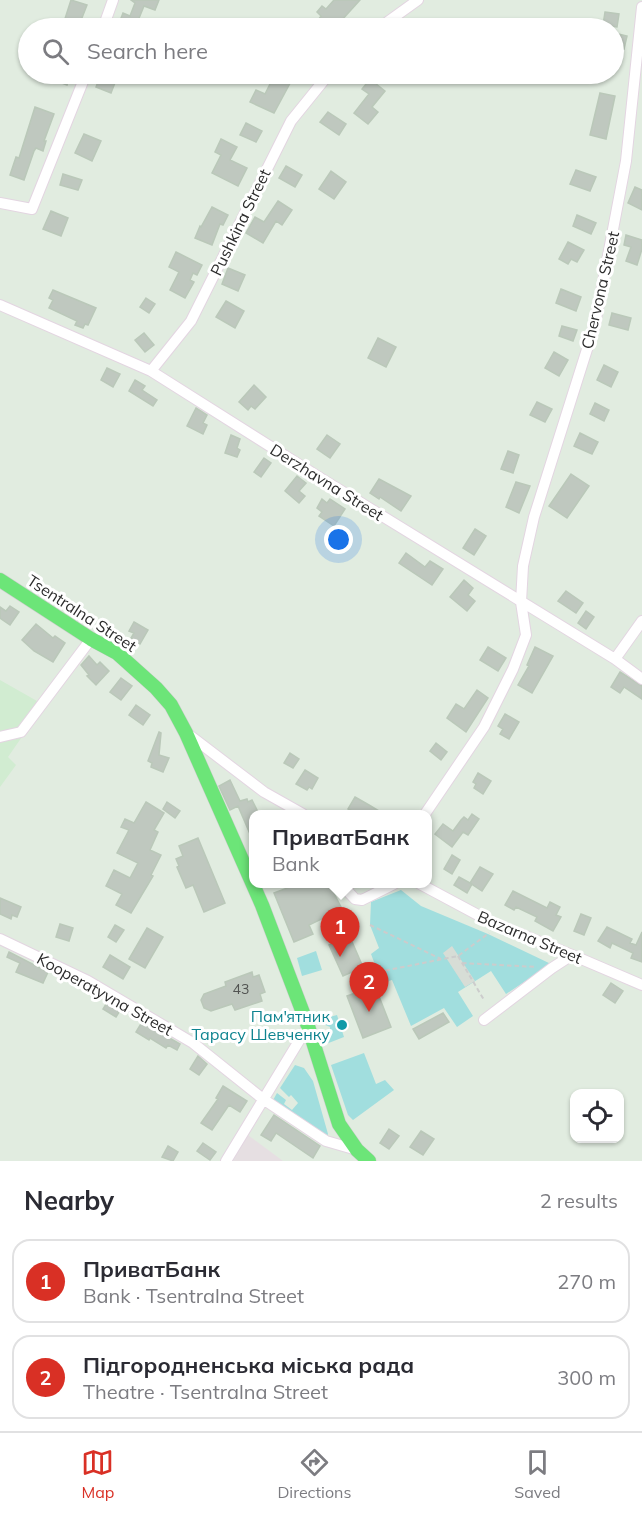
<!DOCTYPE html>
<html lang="en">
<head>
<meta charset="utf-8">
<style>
  body { margin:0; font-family:Mulish,sans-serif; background:#f7f7f7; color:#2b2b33 }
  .controls { position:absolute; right:18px; bottom:18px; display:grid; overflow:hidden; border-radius:12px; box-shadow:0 2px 4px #0004 }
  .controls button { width:54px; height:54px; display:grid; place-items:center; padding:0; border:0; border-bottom:2px solid #e1e1e2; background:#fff; color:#2b2b33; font:30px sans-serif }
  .you { position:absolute; left:339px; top:540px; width:21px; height:21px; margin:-15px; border:4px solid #fff; border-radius:50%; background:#1a73e8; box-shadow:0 0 0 9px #1a73e833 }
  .badge { display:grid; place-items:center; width:39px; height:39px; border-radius:50%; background:#d93025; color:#fff; font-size:20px; font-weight:700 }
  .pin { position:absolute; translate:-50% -50px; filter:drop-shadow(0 2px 3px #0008) }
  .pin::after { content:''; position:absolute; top:32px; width:21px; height:18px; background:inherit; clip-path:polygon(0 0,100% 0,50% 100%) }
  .popup { position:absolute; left:249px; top:810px; width:183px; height:78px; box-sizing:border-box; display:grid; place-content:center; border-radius:12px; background:#fff; filter:drop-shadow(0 2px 4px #0005); font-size:20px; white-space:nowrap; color:#7c7c81 }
  .popup b { font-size:22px; color:#2b2b33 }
  .popup::after { content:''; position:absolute; left:50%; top:100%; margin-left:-12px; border:12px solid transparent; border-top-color:#fff }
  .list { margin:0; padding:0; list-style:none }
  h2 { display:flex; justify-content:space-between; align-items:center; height:78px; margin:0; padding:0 24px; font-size:26px }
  h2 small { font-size:20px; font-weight:400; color:#7c7c81 }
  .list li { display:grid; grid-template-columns:39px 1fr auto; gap:18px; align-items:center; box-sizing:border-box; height:84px; margin:0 12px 12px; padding:0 12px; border:2px solid #e1e1e2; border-radius:18px }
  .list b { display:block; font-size:22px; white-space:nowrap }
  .list p { margin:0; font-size:20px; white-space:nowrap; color:#7c7c81 }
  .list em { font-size:20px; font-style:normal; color:#7c7c81 }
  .icon { flex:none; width:33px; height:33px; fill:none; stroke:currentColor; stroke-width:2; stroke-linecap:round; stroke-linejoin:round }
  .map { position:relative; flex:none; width:642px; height:1161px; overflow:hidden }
  .search { position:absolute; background:#fff; box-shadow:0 2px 4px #0004; left:18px; right:18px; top:18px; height:66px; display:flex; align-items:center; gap:15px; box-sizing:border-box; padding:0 21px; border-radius:33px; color:#7c7c81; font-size:22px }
  .sheet { height:270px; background:#fff }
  nav { display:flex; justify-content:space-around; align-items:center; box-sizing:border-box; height:84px; border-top:2px solid #e1e1e2; background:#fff; font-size:16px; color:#7c7c81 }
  nav a { display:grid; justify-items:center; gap:3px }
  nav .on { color:#d93025 }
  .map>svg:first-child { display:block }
  .industrial { fill:#e6dfe2 }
  .education { fill:#d1ecd1 }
  .green { fill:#a1dede }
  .plaza { fill:#d7ddd6 }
  .building { fill:#bfc8bf; stroke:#bac8b9; stroke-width:1.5 }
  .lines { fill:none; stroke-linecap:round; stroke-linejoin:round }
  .minor-casing { stroke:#e3d5e1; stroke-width:12 }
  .major-casing { stroke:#ccc; stroke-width:15 }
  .path { stroke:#ccc; stroke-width:2; stroke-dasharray:4.5 3; stroke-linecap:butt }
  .minor { stroke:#fff; stroke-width:10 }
  .major { stroke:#6ce578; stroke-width:14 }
  .culture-dot { fill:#0f9aa8; stroke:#fff; stroke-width:2 }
  .labels { text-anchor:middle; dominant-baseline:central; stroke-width:6; stroke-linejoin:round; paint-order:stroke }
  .number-label { font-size:14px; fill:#515351 }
  .street-label { font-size:16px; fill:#2c2c2c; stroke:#fff }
  .culture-label { font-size:16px; fill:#0d838f; stroke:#fff; text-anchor:end }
</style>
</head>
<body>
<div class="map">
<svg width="642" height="1161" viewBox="0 0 642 1161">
  <rect width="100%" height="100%" fill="#e1ece0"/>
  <!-- industrial -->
  <path class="industrial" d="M248,1135L283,1161H233Z"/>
  <!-- education -->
  <path class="education" d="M0,680L44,705L8,757L16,765L0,787Z"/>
  <!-- green -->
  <path class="green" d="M401,890L421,906L488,934L551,964L506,994L491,971L458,992L473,1016L457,1027L444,1008L411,1026L392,980L382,983L371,954L379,948L370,925L371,902Z
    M316,951L322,970L302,976L297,958Z
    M337,1015L344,1037L326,1044L325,1039L330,1034V1027L323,1024L319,1025L318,1020Z
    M364,1053L376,1084L385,1080L394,1090L353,1120L348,1115L331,1065Z
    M295,1065L304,1068L313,1081L328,1134L326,1139L272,1102L277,1093L286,1100L284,1104L292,1110L298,1103L291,1095L289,1097L280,1088Z"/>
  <!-- plaza -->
  <path class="plaza" d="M452,946L475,981L465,987L443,953Z"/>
  <!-- building -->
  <path class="building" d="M71,0L87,5L78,28H62Z
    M131,0H159L155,10L144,6L135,28H125L118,26L123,13L130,16L135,3Z
    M334,0H360L341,21L344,24L339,28H313L321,16L317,12L322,6L326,9Z
    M605,12L619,14L617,27L603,25Z
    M614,33L627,36L624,49L614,47Z
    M38,74H70L67,85Z
    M101,74L118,75L111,93L96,87Z
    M275,74H295L274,113L250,102L256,90L265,94Z
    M370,79L385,91L372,107L378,112L368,124L354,113L369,94L362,89Z
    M600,93L615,96L606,139L590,135Z
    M35,107L54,114L44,141H46L43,151L36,148L34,151L24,180L10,175L16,157L19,158Z
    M328,112L346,124L339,135L320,122Z
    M246,123L262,131L256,142L240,135Z
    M84,134L101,141L92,161L75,153Z
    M221,139L237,147L230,160L247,168L238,186L212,173L221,155L215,152Z
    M286,166L302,175L295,187L279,178Z
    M576,170L596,177L590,191L570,184Z
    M331,171L346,182L334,199L319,189Z
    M63,174L82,180L78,190L60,185Z
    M635,187L642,190V210L628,203Z
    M278,201L292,210L282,225L276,221L263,243L246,233L255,217L264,222Z
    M212,207L228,215L223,225L220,224L212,245L195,238L200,226L201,227Z
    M51,211L68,218L61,236L43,229Z
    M577,215L596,223L591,234L573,226Z
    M626,235L642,240V249L637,265L626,261L631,247L624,245Z
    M568,242L584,250L577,262L571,259L568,264L559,259Z
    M176,252L202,265L197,275L193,273L190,280L194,282L185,298L170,290L179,272L169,267Z
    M228,268L245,275L238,291L222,284Z
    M561,289L581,297L576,311L556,303Z
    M53,290L96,308L88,325L85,324L83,328L75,325L77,321L49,308L53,300L49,298Z
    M146,298L155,304L149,313L140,307Z
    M226,301L244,311L235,328L216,317Z
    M612,313L631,318L628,330L609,325Z
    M562,326L577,330L573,341L559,336Z
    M144,333L154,345L145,352L135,340Z
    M378,338L396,347L386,367L368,358Z
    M554,352L568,360L559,376L545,368Z
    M604,365L618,372L611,387L597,380Z
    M107,368L120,374L113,387L101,380Z
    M135,380L145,386L142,390L157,400L153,406L129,391Z
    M254,385L266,397L255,409L251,406L248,410L239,402Z
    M537,402L552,409L545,422L530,415Z
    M595,403L609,410L604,421L590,414Z
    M196,408L207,415L203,423L207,425L203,434L187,426Z
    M580,433L598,442L592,454L574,446Z
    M231,435L240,439L237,448L240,450L237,457L225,453Z
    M327,435L340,444L330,458L317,449Z
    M508,451L519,455L513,473L501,469Z
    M264,458L271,463L261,477L254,472Z
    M571,474L589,486L567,518L549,506Z
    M297,476L306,483L299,491L305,496L299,503L285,491Z
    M379,479L411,496L401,511L380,497L379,499L370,493Z
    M516,482L530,486L519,513L506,507Z
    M322,499L327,503L330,499L345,509L334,526L319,516L322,512L317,508Z
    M475,529L486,536L474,555L463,548Z
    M406,553L425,567L430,561L443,569L432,585L399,563Z
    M464,580L473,588L468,595L475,601L467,611L450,597Z
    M566,591L583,603L576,613L558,601Z
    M10,606L19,612L10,625L0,618V607L6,611Z
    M586,611L594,617L586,629L578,623Z
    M134,622L148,630L140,644L131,638L134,633L129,631Z
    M36,624L53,638L55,636L65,643L53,662L34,651L22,640Z
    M488,647L506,658L498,671L480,660Z
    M535,647L553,656L532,693L518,685L529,666L527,665Z
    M89,656L97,665L100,662L109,671L96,685L87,676L89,675L81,665Z
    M620,672L642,686V699L624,687L620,693L611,687Z
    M121,678L132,686L121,700L110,692Z
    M477,690L488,698L466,732L447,718L456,704L464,709Z
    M136,705L150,715L143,725L129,715Z
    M505,714L519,722L509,739L500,734L503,729L498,726Z
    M159,732L161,733L159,755L169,758L163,772L151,767L152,763L148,761Z
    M436,743L447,752L441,760L430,751Z
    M290,753L299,759L293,768L284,763Z
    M305,770L318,778L312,789L309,787L307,790L296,784Z
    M478,773L491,781L483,794L474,788L476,784L473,782Z
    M230,780L240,801L247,799L248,802L252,800L259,814H253V841L238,806L230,810L219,786Z
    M355,797L369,805L384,814H358L348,809Z
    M146,802L164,813L154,830L158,832L150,850L161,855L151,875L153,876L131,913L116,905L122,894L106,886L114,870L130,878L138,863L117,853L129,830L121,827L125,819L134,823Z
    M167,802L180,811L175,818L163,809Z
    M472,814L479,819L468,835L463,832L452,847L435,834L443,824L453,831L461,820L464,817L468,820Z
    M198,838L225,903L204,912L193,885L186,888L177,867L179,866L176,859L183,856L179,846Z
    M452,855L460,860L452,874L444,869Z
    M480,867L493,874L482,891L470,883Z
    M459,877L472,884L467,893L454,885Z
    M298,884H329L342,909L309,925L313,934L294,942L274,893Z
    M513,891L547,908L550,902L560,907L556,915L561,917L553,931L535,921L537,917L516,907L514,910L505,905Z
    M0,898L21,907L17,917L12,915L11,919L0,914Z
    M581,914L591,918L584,935L574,931Z
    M60,924L73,928L69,941L56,937Z
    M115,925L124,930L116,942L108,937Z
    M607,927L632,939L630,943L636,945L642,932V962L631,958L633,953L612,943L610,948L598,941Z
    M147,928L163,937L145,968L129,959Z
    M350,937L363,967L343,976L329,945Z
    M9,952L48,972L43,983L16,972L20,963L7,957Z
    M110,955L130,967L123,979L103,967Z
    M252,972L253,977L259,975L265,992L260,994L262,1001L235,1010L232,1004L211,1011L204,1008L201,1000L204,994L226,986L225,982Z
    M611,983L623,991L615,1003L603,995Z
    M375,986L391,1027L363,1038L347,996Z
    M108,1001L121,1009L116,1017L103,1009Z
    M443,1013L449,1022L419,1039L413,1029Z
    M142,1022L180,1044L177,1050L168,1045L166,1048L150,1038L149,1040L136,1032Z
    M198,1056L207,1064L199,1075L190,1069Z
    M223,1086L247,1101L240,1112L229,1105L212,1130L201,1123L218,1099L216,1098Z
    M274,1115L320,1146L313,1158L276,1133L271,1141L261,1135Z
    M389,1129L399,1136L389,1149L380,1143Z
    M421,1131L434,1139L423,1155L410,1147Z
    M203,1143L216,1152L210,1160L197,1151Z
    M168,1146L178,1152L173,1161L162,1157Z"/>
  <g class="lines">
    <!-- minor casing -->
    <g class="minor-casing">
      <path id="minor" d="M103,28L113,0
        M379,28L418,0
        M0,203L32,209L86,74
        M0,305L151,371L322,479L615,659L642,679
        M151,371L191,321L291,121L329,74
        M615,659L642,621
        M188,734L264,792L303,814
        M0,737L21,732L91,639
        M425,814L484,727L513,669L526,635L521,602L523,566L534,517L595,324L626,161L642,7
        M341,884L355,899L362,900L394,884
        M420,884L491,922L572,955L642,985
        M0,939L88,981L193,1043L263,1099L326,1141L357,1150
        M484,1020L552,968L572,955
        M226,1161L308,1026"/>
    </g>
    <!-- major casing -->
    <g class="major-casing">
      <path id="major" d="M0,580L91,639L117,653L156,688L171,705L186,733L262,905L308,1026L339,1124L357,1150L369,1161"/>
    </g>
    <!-- path -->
    <path class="path" d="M370,925L441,959
      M458,956L484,1000
      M462,963L537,967
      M378,972L458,956L489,933"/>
    <!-- minor -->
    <use href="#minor" class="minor"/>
    <!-- major -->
    <use href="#major" class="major"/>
  </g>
  <!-- markers -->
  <circle class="culture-dot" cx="342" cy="1025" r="6"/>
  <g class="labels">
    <!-- number labels -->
    <g class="number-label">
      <text x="241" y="989">43</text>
    </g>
    <!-- street labels -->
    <g class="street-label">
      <text transform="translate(240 222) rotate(-64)">Pushkina Street</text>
      <text transform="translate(600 290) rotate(-77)">Chervona Street</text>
      <text transform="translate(327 482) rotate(32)">Derzhavna Street</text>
      <text transform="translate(82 613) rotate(33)">Tsentralna Street</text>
      <text transform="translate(530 937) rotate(23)">Bazarna Street</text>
      <text transform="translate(105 994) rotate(29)">Kooperatyvna Street</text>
    </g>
    <!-- culture labels -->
    <g class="culture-label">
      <text x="330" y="1016">Пам'ятник<tspan x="330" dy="18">Тарасу Шевченку</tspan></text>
    </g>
  </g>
</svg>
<div class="controls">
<button><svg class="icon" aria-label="locate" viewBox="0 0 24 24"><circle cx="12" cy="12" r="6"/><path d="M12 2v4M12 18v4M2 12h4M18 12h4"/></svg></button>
</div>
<div class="you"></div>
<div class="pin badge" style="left:340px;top:957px">1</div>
<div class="popup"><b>ПриватБанк</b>Bank</div>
<div class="pin badge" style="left:369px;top:1012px">2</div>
<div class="search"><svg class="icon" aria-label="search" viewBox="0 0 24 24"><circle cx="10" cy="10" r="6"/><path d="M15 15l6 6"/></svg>Search here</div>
</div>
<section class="sheet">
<h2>Nearby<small>2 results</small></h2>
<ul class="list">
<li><span class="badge">1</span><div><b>ПриватБанк</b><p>Bank · Tsentralna Street</p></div><em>270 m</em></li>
<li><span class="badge">2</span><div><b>Підгородненська міська рада</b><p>Theatre · Tsentralna Street</p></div><em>300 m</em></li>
</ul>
</section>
<nav>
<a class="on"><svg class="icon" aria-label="map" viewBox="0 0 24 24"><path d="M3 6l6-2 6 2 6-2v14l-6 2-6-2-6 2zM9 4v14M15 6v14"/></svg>Map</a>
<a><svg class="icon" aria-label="directions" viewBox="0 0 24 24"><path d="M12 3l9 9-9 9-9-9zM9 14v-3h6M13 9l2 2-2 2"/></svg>Directions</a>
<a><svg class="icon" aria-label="saved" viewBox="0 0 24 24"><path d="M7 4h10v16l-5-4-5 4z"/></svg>Saved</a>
</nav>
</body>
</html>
